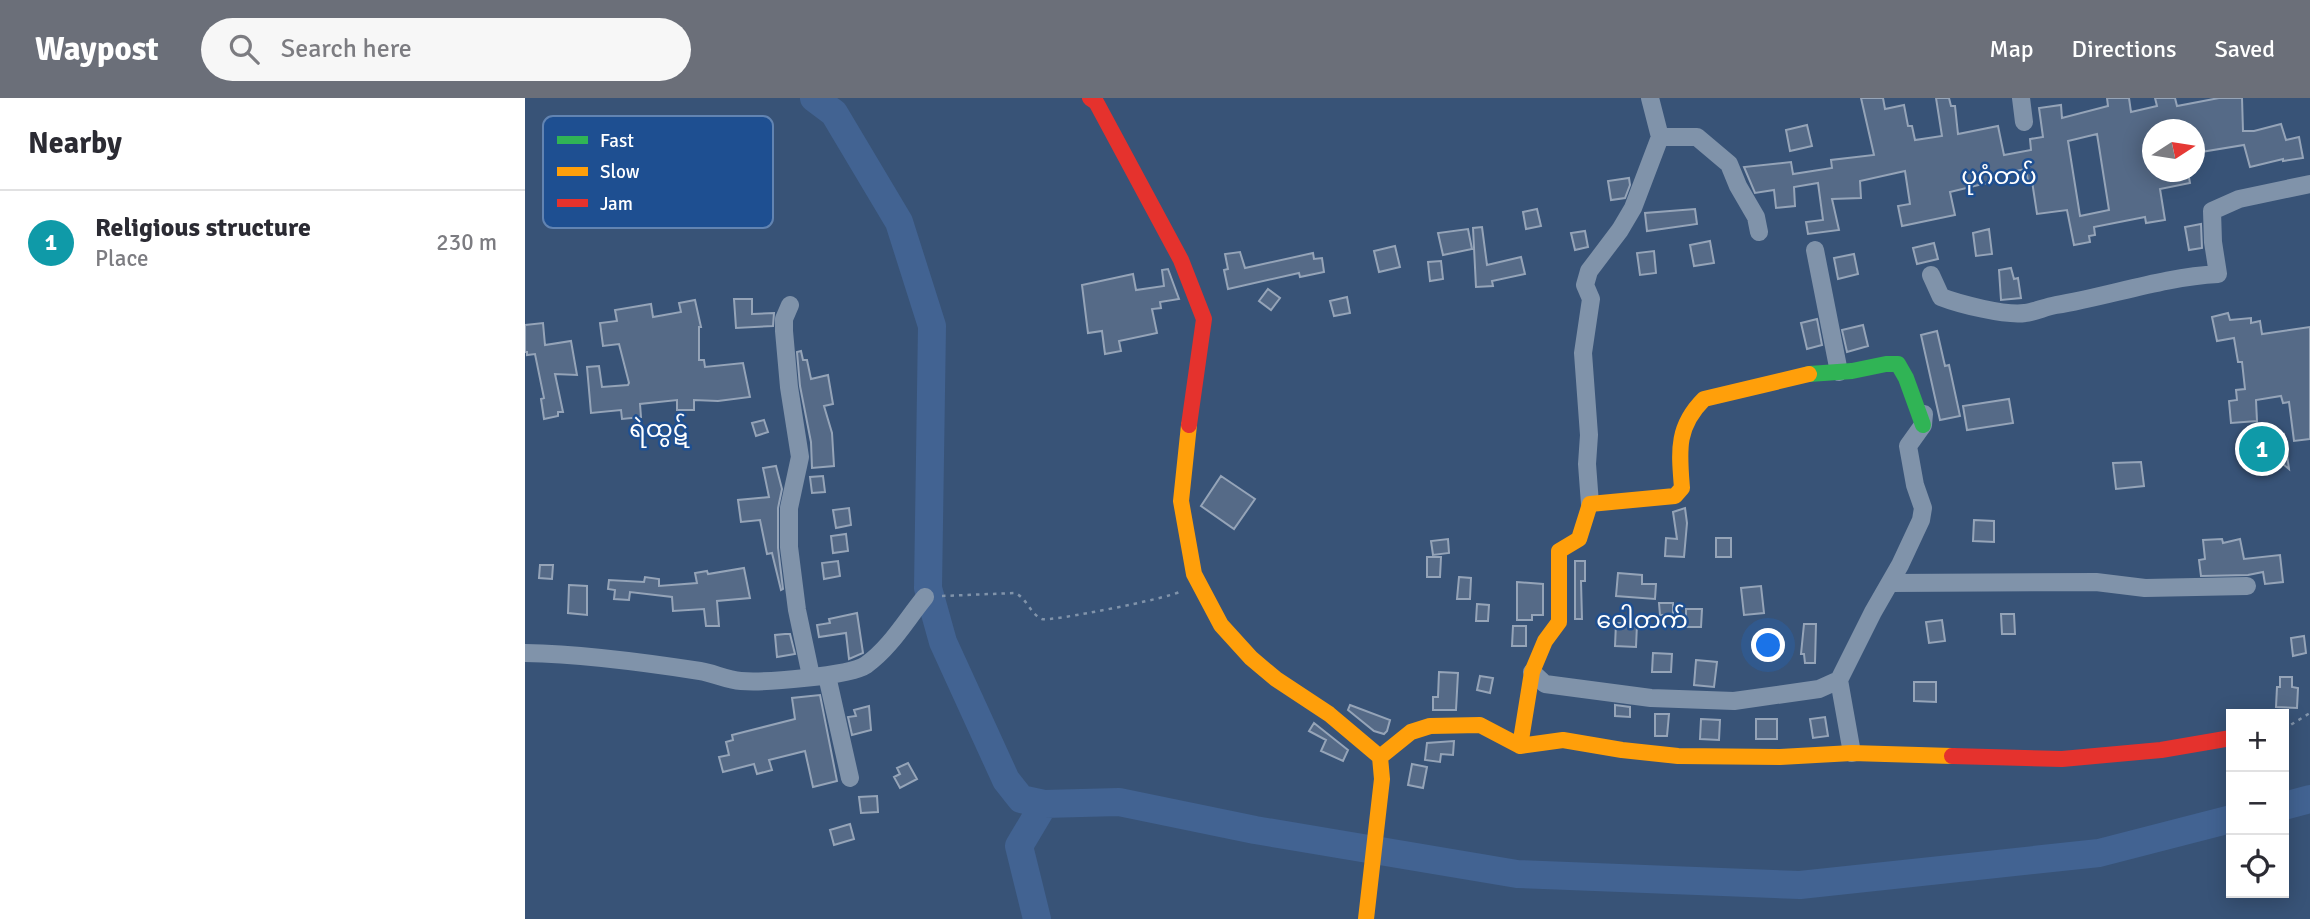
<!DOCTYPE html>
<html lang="en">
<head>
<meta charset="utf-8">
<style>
  body { margin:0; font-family:Signika,"Noto Sans Myanmar",sans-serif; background:#f7f7f7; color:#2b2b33 }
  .controls { position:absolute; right:21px; bottom:21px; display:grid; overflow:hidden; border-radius:0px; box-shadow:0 4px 18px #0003 }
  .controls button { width:63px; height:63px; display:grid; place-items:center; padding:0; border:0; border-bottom:2px solid #e1e1e2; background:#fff; color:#2b2b33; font:35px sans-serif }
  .compass { position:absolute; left:1617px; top:21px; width:63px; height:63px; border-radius:50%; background:#fff; box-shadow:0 4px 18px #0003; rotate:78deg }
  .you { position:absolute; left:1244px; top:548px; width:24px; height:24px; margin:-18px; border:5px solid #fff; border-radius:50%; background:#1a73e8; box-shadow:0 0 0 10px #1a73e833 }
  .badge { display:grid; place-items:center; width:46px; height:46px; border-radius:50%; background:#6b6f79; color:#fff; font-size:23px; font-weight:700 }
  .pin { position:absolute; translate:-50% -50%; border:4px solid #fff; box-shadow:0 2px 7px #0006 }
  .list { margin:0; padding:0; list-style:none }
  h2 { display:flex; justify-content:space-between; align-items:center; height:91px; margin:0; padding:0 28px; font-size:30px }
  h2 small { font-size:23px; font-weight:400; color:#7c7c81 }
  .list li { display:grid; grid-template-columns:46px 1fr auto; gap:21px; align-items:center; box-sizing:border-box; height:105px; padding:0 28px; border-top:2px solid #e1e1e2 }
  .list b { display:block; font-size:26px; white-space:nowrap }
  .list p { margin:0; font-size:23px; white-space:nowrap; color:#7c7c81 }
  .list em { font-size:23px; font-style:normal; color:#7c7c81 }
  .icon { flex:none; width:38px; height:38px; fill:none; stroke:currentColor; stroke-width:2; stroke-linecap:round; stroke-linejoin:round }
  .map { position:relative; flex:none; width:1785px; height:821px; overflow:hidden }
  header { display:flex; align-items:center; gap:42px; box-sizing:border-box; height:98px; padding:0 35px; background:#6b6f79; color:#fff }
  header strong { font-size:33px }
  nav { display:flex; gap:38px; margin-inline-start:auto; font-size:24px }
  .search { width:490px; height:63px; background:#f7f7f7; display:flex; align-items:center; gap:18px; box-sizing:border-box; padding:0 24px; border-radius:38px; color:#7c7c81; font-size:26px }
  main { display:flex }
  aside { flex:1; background:#fff }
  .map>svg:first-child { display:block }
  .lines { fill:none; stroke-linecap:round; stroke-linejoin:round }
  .river { stroke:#426392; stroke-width:28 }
  .building { fill:#556a87; stroke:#95a4b8; stroke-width:2; fill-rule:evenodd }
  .path { stroke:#8093aa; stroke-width:2.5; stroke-dasharray:3.5 5; stroke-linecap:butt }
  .street { stroke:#8093aa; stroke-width:18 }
  .fast { stroke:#30b455; stroke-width:16 }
  .slow { stroke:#ff9f0a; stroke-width:16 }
  .jam { stroke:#e5322d; stroke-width:16 }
  .labels { text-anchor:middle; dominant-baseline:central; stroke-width:5; stroke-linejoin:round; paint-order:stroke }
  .quarter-label { font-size:24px; fill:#fff; stroke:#1e4f91 }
  .key { fill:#1e4f91; stroke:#6284b2; stroke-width:2 }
  .key-label { font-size:19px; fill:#fff }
</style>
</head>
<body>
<header>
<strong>Waypost</strong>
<div class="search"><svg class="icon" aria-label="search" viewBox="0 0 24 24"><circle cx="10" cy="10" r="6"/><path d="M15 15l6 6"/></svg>Search here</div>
<nav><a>Map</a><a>Directions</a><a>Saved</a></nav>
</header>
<main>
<aside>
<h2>Nearby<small></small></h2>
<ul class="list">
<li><span class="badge" style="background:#0f9aa8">1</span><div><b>Religious structure</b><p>Place</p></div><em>230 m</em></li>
</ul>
</aside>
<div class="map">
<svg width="1785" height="821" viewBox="0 0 1785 821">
  <rect width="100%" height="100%" fill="#385377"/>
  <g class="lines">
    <!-- river -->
    <path class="river" d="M289,0L309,15L374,124L407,228L403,490L418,544L481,682L496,701L519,706
      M1759,708L1785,701
      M512,821L494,748L519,706L594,704L730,732L992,776L1275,787L1574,755L1706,721"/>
  </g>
  <!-- building -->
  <path class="building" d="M1336,0H1358L1360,11L1379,7L1383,28H1387L1390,42L1417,38L1411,0H1424L1426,8H1430L1433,36L1473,28L1479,57L1506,52L1505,41L1518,39L1514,10L1536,7L1537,20L1583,8L1582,0H1604L1606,14L1632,8L1630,0H1650L1652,8L1694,0H1717L1718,33H1729L1756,26L1761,42L1774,39L1778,60L1758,63V61L1725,69L1719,47L1670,55V32H1628V74H1663L1665,85L1635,91L1640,122L1621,125L1620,119L1569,129L1570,137L1564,138L1565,144L1549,147L1542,112L1512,116L1507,83H1503L1501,71L1470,77V83L1425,94L1430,117L1377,128L1373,108L1385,106L1380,73L1335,83L1336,100L1307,101L1314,132L1283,136L1281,124L1298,122L1293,85L1269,89L1270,108L1251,110L1249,92L1230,95L1219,69L1266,64L1268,76L1307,70L1306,62L1349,57ZM1572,36L1584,112L1555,118L1543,43Z
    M1282,27L1287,48L1265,53L1261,32Z
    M1104,80L1105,87L1100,100L1086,102L1083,83Z
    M1012,111L1016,128L1001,131L998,114Z
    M1170,111L1172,126L1122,133L1120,115Z
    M1676,126L1677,150L1664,152L1660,129Z
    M957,129L962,167L996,159L1000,176L967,183L968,188L951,189L948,130Z
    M943,131L947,151L918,157L913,135Z
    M1464,131L1467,156L1451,158L1448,135Z
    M1060,133L1063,149L1050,152L1046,135Z
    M1185,143L1189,165L1169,168L1165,147Z
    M1409,145L1413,161L1392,166L1388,150Z
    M870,148L875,169L854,174L849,153Z
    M1129,153L1131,175L1115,177L1112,155Z
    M715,154L720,170L788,155L789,161L797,160L799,174L775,179L774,175L703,191L699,172L703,171L700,156Z
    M1329,156L1333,176L1313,181L1309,160Z
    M916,163L918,181L905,183L903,164Z
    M1486,170L1489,181L1493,180L1496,200L1476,202L1474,172Z
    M643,171L654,201L635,204L636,210L627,211L632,235L594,243L596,253L580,256L577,233L563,235L557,187L608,176L611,192L639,188L637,172Z
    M743,191L755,200L746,212L734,203Z
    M822,199L825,215L809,218L805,203Z
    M209,201H227V216L249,215L248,228L211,230Z
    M170,202L176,229H174V262H179L180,269L218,265L225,299L193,303L169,302V312H152V302L115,306L116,319L97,321L96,312L66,315L62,269L74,268L77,289L103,287L104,285L94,246L78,248L75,225L92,223L90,212L126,206L128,219L156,214L154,205Z
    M1703,215L1705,222L1726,220V225L1735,223L1737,236L1785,229V341L1769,343L1764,304L1758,305L1756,298L1731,302L1732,323L1706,325L1704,303L1712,302L1711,292L1720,291L1717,264H1713L1709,240L1692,243L1687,219Z
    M1292,221L1297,247L1282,251L1276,225Z
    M18,225L20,247L46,243L52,277L30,276L38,314H33V318L19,321L16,301L19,300L10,256L2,257V254H0V227Z
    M1338,227L1343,248L1322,254L1317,232Z
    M1412,233L1420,268L1424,267L1435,318L1415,322L1396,237Z
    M276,253L278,262H282L286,281L303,277L308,306L299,308L307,335L309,368L287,370L286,344L275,288L272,254Z
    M1484,301L1488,325L1442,332L1438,308Z
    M239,322L243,334L231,338L227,325Z
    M1739,327L1740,339L1759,336L1764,371L1741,352L1743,364L1727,366L1723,329Z
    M1616,364L1619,388L1591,391L1588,365Z
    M251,368L257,391L253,410V450L258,491L256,492L247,455L242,456L235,422L216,424L213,402L244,399L238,370Z
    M298,378L300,394L287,395L285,379Z
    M696,378L730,401L709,431L676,408Z
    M324,410L326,427L311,430L308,412Z
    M1160,410L1162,425L1159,459L1140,458L1141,440L1152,441L1148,414Z
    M1449,422L1469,423V444L1448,443Z
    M321,436L323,453L308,455L306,438Z
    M1191,440H1206V459H1191Z
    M923,441L924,455L908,457L906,443Z
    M1697,441L1698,445L1715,441L1719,461L1755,457L1758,484L1740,486L1738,474L1723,477L1676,478L1674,462L1680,461L1678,442Z
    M902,459H916L915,479H902Z
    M313,463L315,478L299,481L297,465Z
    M1050,463H1060V483H1056L1057,521H1050Z
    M15,467H28L27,481L14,480Z
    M219,470L225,500L192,503L194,528H181L179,511L148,513L147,499L105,494L104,502L89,501L90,492L83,491L84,482L119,484L120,479L134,481V488L172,485L170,475L182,473L183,476Z
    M1093,475L1117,477V486H1131L1130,501L1091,498Z
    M934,479L946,480L945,501H932Z
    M992,484L1018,486V517H1007V522H992Z
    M44,487L62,488V517L43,515Z
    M1236,488L1239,515L1219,517L1216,490Z
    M1134,505H1148V517H1135Z
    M952,506L964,507L963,523H951Z
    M1161,511H1177L1176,529H1161Z
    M332,515L338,555L324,561L321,535L294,539L292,527L305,525L304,521Z
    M1476,516H1489L1490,536H1477Z
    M1417,522L1420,543L1404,545L1401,524Z
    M1091,525L1112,526L1111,549L1090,548Z
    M1279,526H1291L1290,565H1280L1279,556H1276Z
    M988,528H1001V548H987Z
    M260,536H265L270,556L252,559L250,537Z
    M1779,538L1781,555L1768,558L1766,540Z
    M1128,555L1147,556L1146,574H1127Z
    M1171,562L1192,564L1189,589L1169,587Z
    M914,574L933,575L931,612H908V599H913Z
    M955,578L968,580L965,595L952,592Z
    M1755,579H1767V589L1773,590L1772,610L1751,609L1752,589H1755Z
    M1389,584H1411V604L1389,603Z
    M295,597L312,683L288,689L280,653L244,662L247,672L232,676L229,666L198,674L194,659L204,657L201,644L208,642L207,637L270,621L267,600Z
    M825,607L865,622L862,633L859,636L849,633L823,612Z
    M1090,607L1105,609V619L1090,618Z
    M344,608L346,632L327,637L323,619L331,618L329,612Z
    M1130,616H1144L1142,638H1130Z
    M1300,619L1303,638L1288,640L1285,621Z
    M1176,621L1195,622L1194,642L1175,641Z
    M1231,621H1252V641H1231Z
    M789,625L823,652L818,663L796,653L801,642L784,633Z
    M929,643L928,657L916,656L915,664L900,662L902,645Z
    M383,665L392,681L375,690L369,679L375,676L372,670Z
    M887,666L902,669L898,690L883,687Z
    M352,698L353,714L336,715L334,699Z
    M325,726L329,741L309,747L305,732Z"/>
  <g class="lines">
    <!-- path -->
    <path class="path" d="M417,498L490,495C502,500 505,516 517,521C525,524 644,500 654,494
      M1759,631L1785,615"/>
    <!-- street -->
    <path class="street" d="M1125,0L1135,39H1172L1204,66L1213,88L1231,119L1234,134
      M1496,0L1499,24
      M1290,152L1314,274
      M1406,177L1416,199C1434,206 1481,218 1500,215C1510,214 1520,209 1531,207C1585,198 1638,179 1693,176L1688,144L1687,113L1714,101L1785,86
      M265,207L259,221V233L264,289L275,359L264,410V449L272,512L286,578
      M1065,406L1062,366L1064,337L1058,255L1066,201L1060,187L1064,173L1095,132L1108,110L1135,39
      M1365,485L1571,484L1620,490L1722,488
      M0,555C58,556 117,564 175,573C188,575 202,582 216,583C238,585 325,578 341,567C366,549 381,522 400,499
      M1007,574L1020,586L1126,600L1209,603L1294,591L1314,582L1348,514L1375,467L1396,422L1398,410L1390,387L1383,348L1398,327L1399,316
      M302,578L325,680
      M1314,582L1327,655"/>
    <!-- fast -->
    <path class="fast" d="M1284,276L1327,273L1361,266H1373L1381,280L1398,327"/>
    <!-- slow -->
    <path class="slow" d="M664,327L656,403L669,476L696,527L726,560L751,581L804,616L855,659L857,681L841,821
      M995,648L1007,574L1020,543L1034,524V453L1054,441L1065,406L1150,398L1157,390C1154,353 1151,329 1179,301L1284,276
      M855,659L886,634L905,628L955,627L995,648L1038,642L1097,652L1153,658L1255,659L1327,655L1427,658"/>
    <!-- jam -->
    <path class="jam" d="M565,0L571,4L656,162L679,221L664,327
      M1427,658L1537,661L1636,652L1706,640"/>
  </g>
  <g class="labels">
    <!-- quarter labels -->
    <g class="quarter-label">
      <text x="1474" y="78">ပုဂံတပ်</text>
      <text x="134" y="331">ရဲထွဋ်</text>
      <text x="1117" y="522">ဝေါတက်</text>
    </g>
  </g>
  <!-- legend -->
  <rect x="18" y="18" width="230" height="112" rx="10" class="key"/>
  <rect x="32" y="38" width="31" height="8" fill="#30b455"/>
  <rect x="32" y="69" width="31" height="9" fill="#ff9f0a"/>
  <rect x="32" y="101" width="31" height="8" fill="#e5322d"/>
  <g class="key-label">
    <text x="75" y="49">Fast</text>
    <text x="75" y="80">Slow</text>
    <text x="75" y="112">Jam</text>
  </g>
</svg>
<div class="controls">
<button>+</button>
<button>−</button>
<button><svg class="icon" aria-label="locate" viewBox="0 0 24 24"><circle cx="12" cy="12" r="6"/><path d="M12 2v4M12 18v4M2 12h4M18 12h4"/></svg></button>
</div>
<svg class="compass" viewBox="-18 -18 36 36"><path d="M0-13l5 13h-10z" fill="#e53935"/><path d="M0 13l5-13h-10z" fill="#7c7c81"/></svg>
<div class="you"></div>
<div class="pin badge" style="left:1737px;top:351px;background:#0f9aa8">1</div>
</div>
</main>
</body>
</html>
